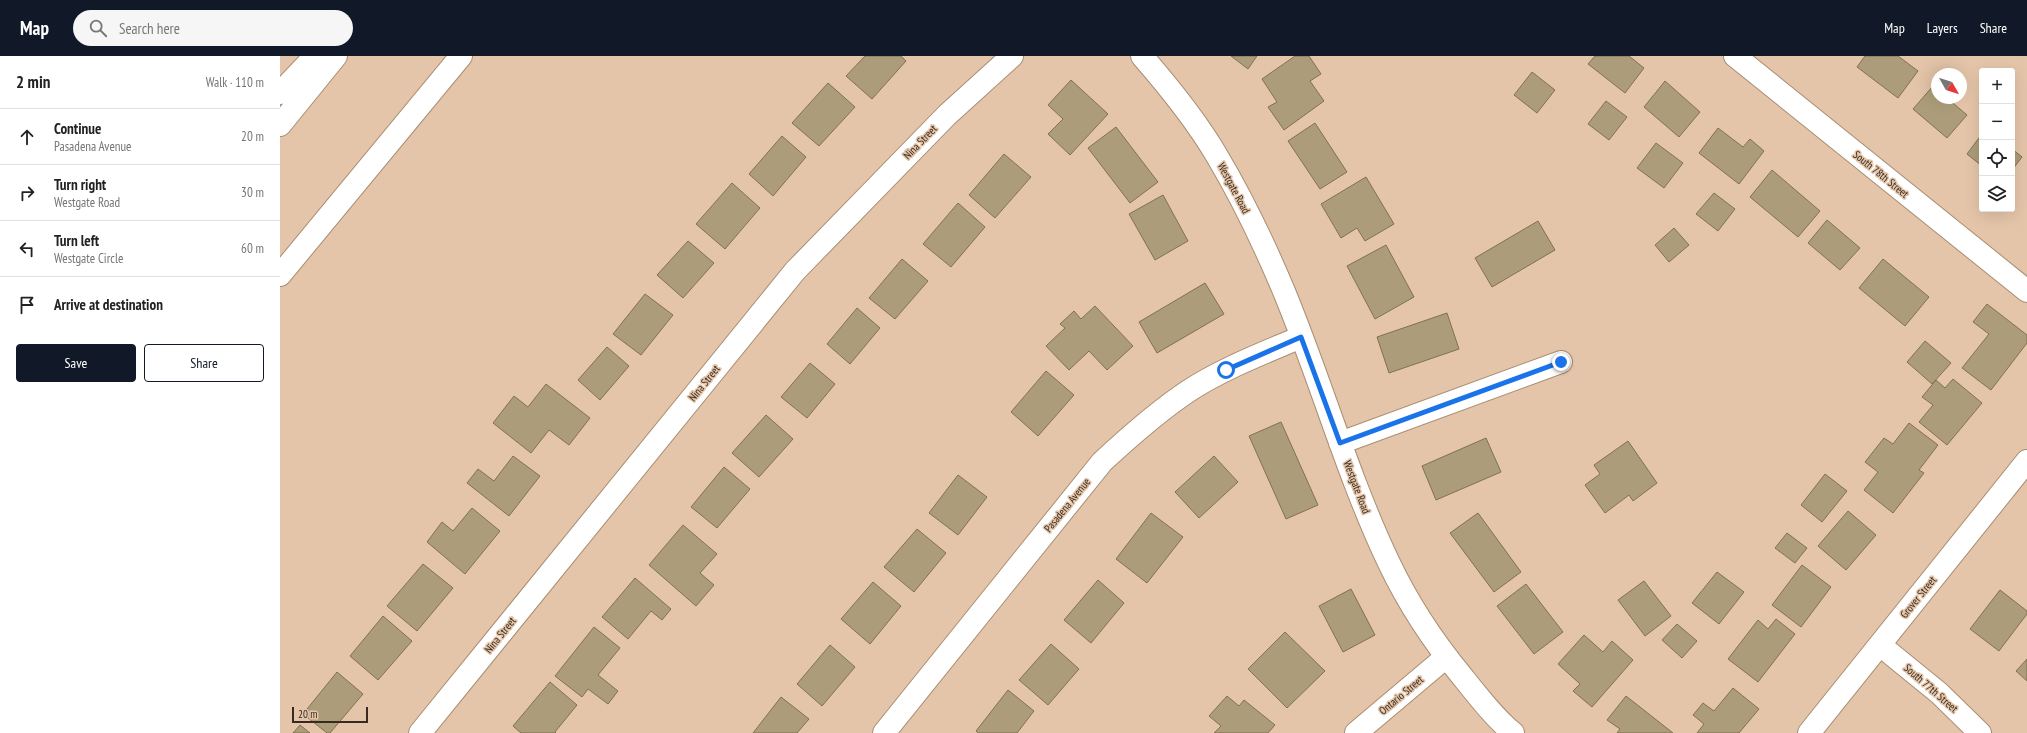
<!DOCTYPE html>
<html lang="en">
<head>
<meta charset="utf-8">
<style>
  body { margin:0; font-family:"PT Sans Narrow",sans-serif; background:#f6f6f6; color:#222 }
  .controls { position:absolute; right:12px; top:12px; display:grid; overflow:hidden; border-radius:4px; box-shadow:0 4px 16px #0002 }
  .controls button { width:36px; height:36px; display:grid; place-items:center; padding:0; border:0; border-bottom:1px solid #e0e0e0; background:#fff; color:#222; font:20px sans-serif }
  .compass { position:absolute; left:1651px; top:12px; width:36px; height:36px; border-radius:50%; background:#fff; box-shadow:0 4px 16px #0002; rotate:129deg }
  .scale { position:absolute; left:12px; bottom:10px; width:76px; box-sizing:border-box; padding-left:4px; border:2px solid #372b20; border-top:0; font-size:11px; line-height:14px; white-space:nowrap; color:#372b20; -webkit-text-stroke:3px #e4c5a9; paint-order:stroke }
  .stop { position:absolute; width:12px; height:12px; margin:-9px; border:3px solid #1a73e8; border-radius:50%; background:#fff }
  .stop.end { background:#1a73e8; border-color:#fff; box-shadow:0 1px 4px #0008 }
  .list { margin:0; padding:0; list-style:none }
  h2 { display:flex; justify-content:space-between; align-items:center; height:52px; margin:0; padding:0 16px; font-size:17px }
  h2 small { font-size:13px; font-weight:400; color:#767676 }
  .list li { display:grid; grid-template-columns:26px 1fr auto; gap:12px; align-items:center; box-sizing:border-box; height:56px; padding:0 16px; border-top:1px solid #e0e0e0 }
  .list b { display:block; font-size:15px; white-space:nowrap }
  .list p { margin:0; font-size:13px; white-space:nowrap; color:#767676 }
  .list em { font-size:13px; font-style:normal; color:#767676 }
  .actions { display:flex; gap:8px; padding:12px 16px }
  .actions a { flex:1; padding:9px 0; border:1px solid #111827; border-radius:4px; text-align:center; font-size:14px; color:#111827 }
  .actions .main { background:#111827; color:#fff }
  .icon { flex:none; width:22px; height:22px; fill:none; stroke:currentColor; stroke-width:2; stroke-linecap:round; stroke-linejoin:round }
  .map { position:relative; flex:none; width:1747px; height:677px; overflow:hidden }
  header { display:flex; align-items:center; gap:24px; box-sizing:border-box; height:56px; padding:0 20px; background:#111827; color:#fff }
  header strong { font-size:19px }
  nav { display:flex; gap:22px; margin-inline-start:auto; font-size:14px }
  .search { width:280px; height:36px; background:#f6f6f6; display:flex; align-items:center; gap:10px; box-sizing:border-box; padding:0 14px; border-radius:22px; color:#767676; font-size:15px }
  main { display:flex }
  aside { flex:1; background:#fff }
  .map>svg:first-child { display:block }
  .building { fill:#ac9c79; stroke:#81714f }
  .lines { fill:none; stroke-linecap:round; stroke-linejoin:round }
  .street-casing { stroke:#a98d72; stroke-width:24 }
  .secondary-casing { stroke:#a98d72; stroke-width:24 }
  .highway-casing { stroke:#a98d72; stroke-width:24 }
  .street { stroke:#fff; stroke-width:22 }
  .secondary { stroke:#fff; stroke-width:22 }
  .highway { stroke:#fff; stroke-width:22 }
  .route { stroke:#1a73e8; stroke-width:5 }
  .labels { text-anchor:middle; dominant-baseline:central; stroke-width:3; stroke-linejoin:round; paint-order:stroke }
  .street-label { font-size:11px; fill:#372b20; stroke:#e4c5a9 }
</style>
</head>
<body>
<header>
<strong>Map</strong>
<div class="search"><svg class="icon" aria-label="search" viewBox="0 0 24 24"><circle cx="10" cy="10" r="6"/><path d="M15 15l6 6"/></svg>Search here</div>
<nav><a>Map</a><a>Layers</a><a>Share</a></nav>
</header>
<main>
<aside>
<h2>2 min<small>Walk · 110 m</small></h2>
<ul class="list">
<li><svg class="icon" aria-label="ahead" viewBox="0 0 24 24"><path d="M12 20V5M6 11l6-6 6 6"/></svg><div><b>Continue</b><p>Pasadena Avenue</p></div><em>20 m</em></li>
<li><svg class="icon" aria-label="right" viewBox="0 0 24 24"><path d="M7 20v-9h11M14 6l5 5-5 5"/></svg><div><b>Turn right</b><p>Westgate Road</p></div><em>30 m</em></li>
<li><svg class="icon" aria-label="left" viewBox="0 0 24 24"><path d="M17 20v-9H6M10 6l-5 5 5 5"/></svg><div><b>Turn left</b><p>Westgate Circle</p></div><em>60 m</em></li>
<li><svg class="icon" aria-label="arrive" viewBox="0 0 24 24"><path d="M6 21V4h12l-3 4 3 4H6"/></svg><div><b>Arrive at destination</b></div></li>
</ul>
<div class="actions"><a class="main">Save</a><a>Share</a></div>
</aside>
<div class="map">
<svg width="1747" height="677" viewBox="0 0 1747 677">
  <rect width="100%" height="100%" fill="#e4c5a9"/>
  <!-- building -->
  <path class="building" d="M585,0H621L626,5L592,43L566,20Z
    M951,0H977L968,13Z
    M1015,0H1029L1041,18L1030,25L1044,45L1004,74L988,51L997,46L982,23Z
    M1315,0H1349L1364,12L1345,37L1308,8Z
    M1585,0H1618L1638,15L1618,42L1577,11Z
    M1252,16L1275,34L1257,57L1234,39Z
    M791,24L828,58L790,99L768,78L783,63L768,49Z
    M1385,25L1420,56L1399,81L1364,51Z
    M548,27L575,51L539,90L512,67Z
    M1653,30L1657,33V42H1667L1687,59L1667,82L1633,53Z
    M1326,45L1347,61L1329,84L1308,68Z
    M1035,67L1067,116L1040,133L1008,85Z
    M836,71L878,126L850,147L808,92Z
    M1438,72L1463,91L1470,83L1484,95L1459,128L1419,97Z
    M1702,78V110L1687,98Z
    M502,80L526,101L493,140L469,118Z
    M1376,87L1403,107L1384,132L1357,112Z
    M1732,93L1742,101L1732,114Z
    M724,98L751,121L715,162L689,139Z
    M1492,114L1540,155L1518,181L1470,141Z
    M1086,121L1114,168L1085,185L1077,172L1061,182L1041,148Z
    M452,127L480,152L445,193L416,168Z
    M1434,137L1455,153L1438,175L1416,158Z
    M883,139L908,185L875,204L849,158Z
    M678,147L705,171L671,211L643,188Z
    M1547,164L1580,192L1560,214L1528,187Z
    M1258,165L1275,194L1212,231L1195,202Z
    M1394,172L1409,189L1389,206L1375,189Z
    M408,185L434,207L403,242L377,219Z
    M1106,189L1134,241L1095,263L1067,210Z
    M622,203L648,225L615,263L589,242Z
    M1603,203L1649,241L1625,270L1579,232Z
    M925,227L944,258L877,297L859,266Z
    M365,238L393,259L361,299L333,278Z
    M1707,248L1747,279V287L1711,334L1682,312L1709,278L1693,266Z
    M815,250L853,290L827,314L809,295L789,314L766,290L785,272L780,268L794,255L801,263Z
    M577,252L600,272L570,308L547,288Z
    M1167,257L1179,293L1109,317L1097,281Z
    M1645,285L1671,307L1652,328L1627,306Z
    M327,291L349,310L320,344L298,324Z
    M530,307L555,328L527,362L501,341Z
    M766,315L794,339L758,380L731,356Z
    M1673,323L1702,347L1667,389L1639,366L1653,349L1642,341L1656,324L1665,332Z
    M266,328L310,362L289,389L269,374L251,397L213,367L234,340L248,351Z
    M486,359L513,383L479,421L452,397Z
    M1001,366L1038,449L1006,463L969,380Z
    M1629,367L1658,389L1639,414L1644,417L1613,457L1584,434L1598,416L1585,406L1604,382L1613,388Z
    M1206,382L1221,416L1156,444L1142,410Z
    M1348,385L1377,427L1353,445L1349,439L1325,457L1305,429L1320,418L1314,409Z
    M233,400L260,420L229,460L187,427L198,413L214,425Z
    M934,400L958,426L919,462L895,436Z
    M444,411L470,433L437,472L411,451Z
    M1545,418L1567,435L1542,466L1521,449Z
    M678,419L707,441L678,479L649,457Z
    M192,452L220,475L185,518L147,486L162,466L173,475Z
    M1568,455L1596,479L1566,514L1538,490Z
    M871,457L903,481L867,527L836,503Z
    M1198,457L1241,516L1214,536L1170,477Z
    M403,469L437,498L420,517L434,529L416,550L369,509Z
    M637,473L666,497L634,536L604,511Z
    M1507,477L1527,492L1515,507L1495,492Z
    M143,508L173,532L137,575L107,550Z
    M1522,509L1551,531L1521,571L1492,549Z
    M1437,516L1464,536L1439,568L1412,547Z
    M355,522L391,553L382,564L371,555L348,583L322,561Z
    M818,524L844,547L811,587L784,564Z
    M1364,525L1391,560L1365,580L1338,544Z
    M593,526L621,550L590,588L561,563Z
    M1246,528L1283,576L1254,598L1217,550Z
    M1071,533L1095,579L1063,596L1039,550Z
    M1720,534L1747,555V558L1719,595L1690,573Z
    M103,560L132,585L98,624L70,600Z
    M1496,563L1515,578L1478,626L1448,603L1478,564L1488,573Z
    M1397,568L1417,585L1402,602L1382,584Z
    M314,571L340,592L318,619L338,635L328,648L308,633L302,641L275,620Z
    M1005,576L1045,615L1007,652L968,613Z
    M1304,579L1323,596L1332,585L1353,604L1312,651L1293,635L1300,628L1278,608Z
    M771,588L799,613L768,649L739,624Z
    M550,589L575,611L542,650L517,628Z
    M1747,603V625L1736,615Z
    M57,616L83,638L50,677H47L23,658Z
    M270,626L297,649L275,676L276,677H241L233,670Z
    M1453,632L1479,653L1459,677H1417L1424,668L1413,659L1423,647L1434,655Z
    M728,634L754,655L737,677H698L696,675Z
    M947,640L959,650L964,644L995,669L988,677H934L941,670L929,660Z
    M1346,640L1393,677H1337L1340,673L1327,664Z
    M501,641L529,663L517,677H473Z
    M20,669L30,677H13Z"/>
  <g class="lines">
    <!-- street casing -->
    <g class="street-casing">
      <path id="street" d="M862,0C889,31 916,64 937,100C962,142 984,188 1003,233C1041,324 1067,419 1109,507C1128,547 1153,585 1181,619C1197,639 1214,661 1233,677
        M1455,0L1747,235
        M1060,387L1281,306
        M1600,589L1659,637L1700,677
        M140,677L515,215L667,59L732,0
        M604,677L822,406C850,380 878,355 910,334C944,312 984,297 1021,281
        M1076,677L1166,601"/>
    </g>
    <!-- secondary casing -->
    <g class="secondary-casing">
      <path id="secondary" d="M1529,677L1747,405"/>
    </g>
    <!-- highway casing -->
    <g class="highway-casing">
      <path id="highway" d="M0,37L35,0
        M0,69L56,0
        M0,219L181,0"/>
    </g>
    <!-- street -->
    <use href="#street" class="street"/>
    <!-- secondary -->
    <use href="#secondary" class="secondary"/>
    <!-- highway -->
    <use href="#highway" class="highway"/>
  </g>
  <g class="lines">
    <!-- route -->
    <path class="route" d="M946,314L1021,281L1060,387L1281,306"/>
  </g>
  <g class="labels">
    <!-- street labels -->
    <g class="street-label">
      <text transform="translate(640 86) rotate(-46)">Nina Street</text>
      <text transform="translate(1601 118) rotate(39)">South 78th Street</text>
      <text transform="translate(954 132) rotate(62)">Westgate Road</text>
      <text transform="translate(424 327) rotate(-51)">Nina Street</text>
      <text transform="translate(1077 431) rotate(69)">Westgate Road</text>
      <text transform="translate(787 449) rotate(-51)">Pasadena Avenue</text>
      <text transform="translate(1638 541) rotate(-51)">Grover Street</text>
      <text transform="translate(220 579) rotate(-51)">Nina Street</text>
      <text transform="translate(1651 632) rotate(41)">South 77th Street</text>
      <text transform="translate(1121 639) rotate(-40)">Ontario Street</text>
    </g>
  </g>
</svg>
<div class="controls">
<button>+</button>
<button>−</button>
<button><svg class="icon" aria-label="locate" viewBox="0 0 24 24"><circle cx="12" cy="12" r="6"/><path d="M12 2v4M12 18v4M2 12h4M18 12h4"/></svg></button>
<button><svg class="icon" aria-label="layers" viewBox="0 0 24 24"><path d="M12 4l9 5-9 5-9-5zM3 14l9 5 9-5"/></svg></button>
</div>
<svg class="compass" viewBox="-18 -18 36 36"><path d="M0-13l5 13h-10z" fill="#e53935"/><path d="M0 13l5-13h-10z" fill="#767676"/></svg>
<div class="scale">20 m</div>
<div class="stop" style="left:946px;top:314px"></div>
<div class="stop end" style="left:1281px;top:306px"></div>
</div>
</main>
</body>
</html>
